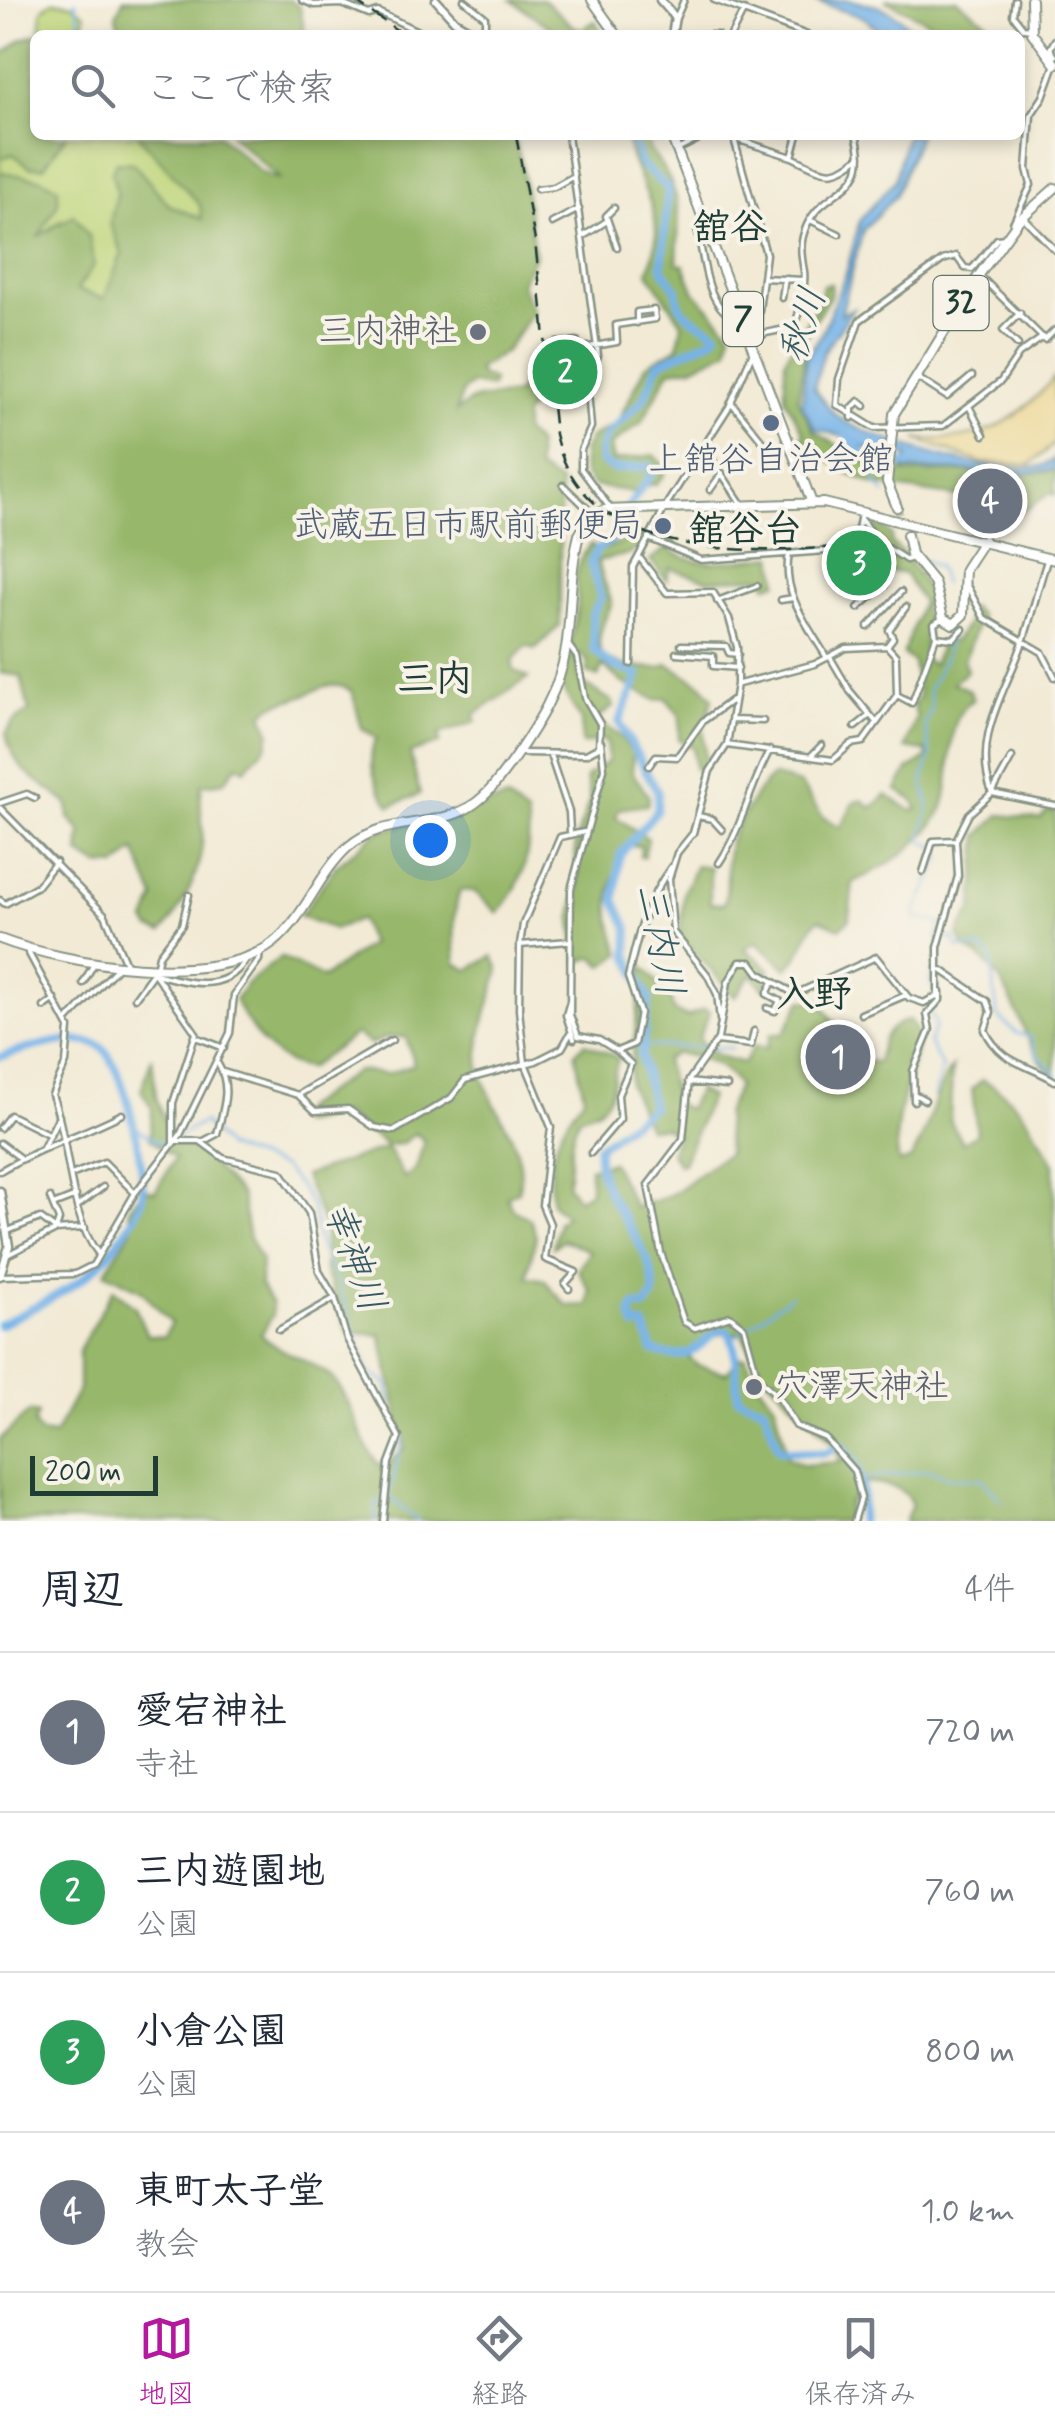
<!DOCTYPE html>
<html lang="ja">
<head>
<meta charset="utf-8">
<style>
  body { margin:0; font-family:Mynerve,"Klee One",sans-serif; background:#f6f6f7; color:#1f2937 }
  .scale { position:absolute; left:30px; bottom:25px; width:128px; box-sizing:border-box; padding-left:10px; border:5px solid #1f3d34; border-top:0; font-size:28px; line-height:35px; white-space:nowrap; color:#1f3d34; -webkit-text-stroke:8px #f7f3e8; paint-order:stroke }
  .you { position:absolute; left:430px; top:840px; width:35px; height:35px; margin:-25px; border:8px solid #fff; border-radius:50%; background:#1a73e8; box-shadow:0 0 0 15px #1a73e833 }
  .badge { display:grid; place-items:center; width:65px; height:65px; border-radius:50%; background:#b5179e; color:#fff; font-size:32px; font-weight:700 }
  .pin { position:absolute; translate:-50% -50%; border:5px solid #fff; box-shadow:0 2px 10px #0006 }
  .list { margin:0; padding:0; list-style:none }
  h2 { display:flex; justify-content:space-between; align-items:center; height:130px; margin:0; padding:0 40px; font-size:42px }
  h2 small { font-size:32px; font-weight:400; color:#747a83 }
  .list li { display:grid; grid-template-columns:65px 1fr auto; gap:30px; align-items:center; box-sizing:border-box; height:160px; padding:0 40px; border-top:2px solid #e0e1e3 }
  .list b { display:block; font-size:38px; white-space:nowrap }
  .list p { margin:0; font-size:32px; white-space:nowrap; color:#747a83 }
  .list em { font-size:32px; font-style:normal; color:#747a83 }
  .icon { flex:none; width:55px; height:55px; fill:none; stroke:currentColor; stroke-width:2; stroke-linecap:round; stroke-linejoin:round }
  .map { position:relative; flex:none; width:1055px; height:1521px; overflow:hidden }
  .search { position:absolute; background:#fff; box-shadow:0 5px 15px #0003; left:30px; right:30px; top:30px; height:110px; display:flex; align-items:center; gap:25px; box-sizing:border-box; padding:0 35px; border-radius:15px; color:#747a83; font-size:38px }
  .sheet { height:770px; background:#fff }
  nav { display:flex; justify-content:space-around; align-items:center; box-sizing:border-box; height:140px; border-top:2px solid #e0e1e3; background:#fff; font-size:28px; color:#747a83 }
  nav a { display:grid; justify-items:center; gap:5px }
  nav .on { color:#b5179e }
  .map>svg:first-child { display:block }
  .green { fill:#bfd67b; stroke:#6f8a58; stroke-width:2.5 }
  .forest { fill:#97b76b; stroke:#5b7a50; stroke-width:2.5; fill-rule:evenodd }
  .sand { fill:#eeda9e; stroke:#868c69; stroke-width:2.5 }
  .water { fill:#76b3e9; stroke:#4a788e; stroke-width:2.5 }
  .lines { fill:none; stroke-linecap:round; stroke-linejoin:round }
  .stream { stroke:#76b3e9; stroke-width:2.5 }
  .river { stroke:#76b3e9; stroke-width:8 }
  .primary-tunnel { stroke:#c8c7b5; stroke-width:8; stroke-dasharray:8 4; stroke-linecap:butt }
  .street-casing { stroke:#889484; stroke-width:9 }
  .secondary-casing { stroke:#889484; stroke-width:11 }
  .primary-casing { stroke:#889484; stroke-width:12 }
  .street { stroke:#fff; stroke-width:4 }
  .secondary { stroke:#fff; stroke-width:6 }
  .primary { stroke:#fff; stroke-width:8 }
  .rail { stroke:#1f3d34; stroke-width:2.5; stroke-dasharray:15 8; stroke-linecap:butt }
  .worship-dot { fill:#6b7280; stroke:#f7f3e8; stroke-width:4 }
  .service-dot { fill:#5c6f8a; stroke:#f7f3e8; stroke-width:4 }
  .labels { text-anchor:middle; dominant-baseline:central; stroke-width:8; stroke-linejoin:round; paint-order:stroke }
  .shield { fill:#f7f3e8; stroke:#60746a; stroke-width:2.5 }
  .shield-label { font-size:32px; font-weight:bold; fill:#1f3d34 }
  .worship-label { font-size:35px; fill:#5b616d; stroke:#f7f3e8; text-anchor:end }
  .service-label { font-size:35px; fill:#4e5e75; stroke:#f7f3e8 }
  .neighbourhood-label { font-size:38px; font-weight:bold; fill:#1f3d34; stroke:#f7f3e8 }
  .water-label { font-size:38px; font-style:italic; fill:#355a61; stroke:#f7f3e8 }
</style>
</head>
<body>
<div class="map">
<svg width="1055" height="1521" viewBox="0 0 1055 1521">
  <rect width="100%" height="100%" fill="#f7f3e8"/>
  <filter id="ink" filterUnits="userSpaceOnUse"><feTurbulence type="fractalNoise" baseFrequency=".01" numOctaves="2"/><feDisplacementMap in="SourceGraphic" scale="20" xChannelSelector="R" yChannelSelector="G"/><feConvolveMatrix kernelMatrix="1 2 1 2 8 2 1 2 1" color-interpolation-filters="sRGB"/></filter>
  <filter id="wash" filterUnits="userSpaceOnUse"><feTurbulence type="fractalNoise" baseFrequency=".0048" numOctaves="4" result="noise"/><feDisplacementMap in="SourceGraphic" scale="40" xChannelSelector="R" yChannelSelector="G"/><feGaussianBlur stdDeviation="2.25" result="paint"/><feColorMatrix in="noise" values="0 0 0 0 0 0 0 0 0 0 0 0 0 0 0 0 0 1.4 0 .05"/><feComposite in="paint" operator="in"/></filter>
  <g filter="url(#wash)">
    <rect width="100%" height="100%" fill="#f2ead5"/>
    <!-- green -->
    <path class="green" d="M52,1L72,4L85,14L82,35H40L42,10Z
      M64,135H138L200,205L203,221L169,205L143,175L112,172L117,194L110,224L122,253L105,299L76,290L86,278L61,220L38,237L58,203L41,179L0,172V159L13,154L30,167Z"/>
    <!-- forest -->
    <path class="forest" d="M123,0H289L300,7L305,35H121L116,15Z
      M511,0H544L574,27L583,29L595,21L601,31L599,35H561Z
      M885,0H957L1004,35H955Z
      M39,34L35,35V135L65,137L44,167H30L13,154L0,159V56L22,39Z
      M138,135H219L262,173L281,180L231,135H513L521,161L535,256L521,283L533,311L506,351L478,369L480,376L493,380L491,387L472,384L463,390L456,412L472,400L516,394L528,380L545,386L524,416V433L537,443V469L560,483V625L535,649L526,646L513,660V670L528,678L474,715L476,722L439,734L440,743L410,753L420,794L390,806C376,787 364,759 377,738L362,728L352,692C330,677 321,690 299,697C283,703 276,701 263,713L270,732L267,745L245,769L237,765L224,782L202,785C199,800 201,809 202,824C206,863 186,903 162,933L151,929L146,921L155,898L135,850L117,866L98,865L79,854L81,832L69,818L68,804C39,779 15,775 6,734L13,722L29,711L21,676L0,673V172L41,179L58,188V203L39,236L74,215L89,237L94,265L77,290L104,299L122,253L110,223L117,194L112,172L116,162L133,163L169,205L202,219L200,205Z
      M625,135H649V149C684,192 679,209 677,263L684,265L694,291L731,332L728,350L693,367L670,370L642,422L610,446L613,461L654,455L663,465L664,475L656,484L644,486L640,493L594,486L584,475L583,451L590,438L617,423L646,366L678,347L682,323L648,272C672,211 636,190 625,135Z
      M831,284L830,296L802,341L806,347L798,399L814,431L874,467L911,473L972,471L988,478L1055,470V495L1050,493L1018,515L1011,506L970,489L966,498L875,485L842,470L800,439L804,433L785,398V359L821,297L823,285Z
      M872,525L882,526L892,536L891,542C906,556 923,578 930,598L923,608L927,621L924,659L933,665L942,641L953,642L966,626L971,607L980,616L964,660L967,671L953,683L969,690L973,699C938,723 959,780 939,815C921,846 884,868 853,882L849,920L840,928L819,919C803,933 805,955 786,968L757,942L744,948L770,969L764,989L751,974L735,997L680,935L684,892L696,865L710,867V903L724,904C730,885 725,868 728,849C730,834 761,783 773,776L800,784L823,817L840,828L854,802L862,800L872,808L886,795L912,811L918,809L913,800L897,790L908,770L928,757L925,751L905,748L917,717L913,706L919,696L913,662L903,654L922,602L904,573C879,573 871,560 864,538Z
      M637,536L640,543L630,554L597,561L612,604C594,640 588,664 638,667C652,667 655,671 668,664L702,685L713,698L703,728L706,767L695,769L693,748L679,739L680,716L666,698L655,700L621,682L603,665L598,677L588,673L587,660L579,653L576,661L580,682L612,701L613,707L595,720L622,737L633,754L632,772L649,797L647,805L619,809L616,817L648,839L644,857L640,856L641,846L627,845C607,890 603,906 621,954L603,966L594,957L578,962L572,919L578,887L575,843L590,799L586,777L608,761L606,740L582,744L581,720L562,688L578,604L576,576L581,558L591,544L599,551Z
      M667,548C699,572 737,559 774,556L778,582L767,585L762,577L708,580L669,568L667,581L650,560Z
      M507,799L527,815C532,851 523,885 498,913L474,891L460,890C452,914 454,938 456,963L468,970L493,956L499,969C493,998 474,1038 480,1068C489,1110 531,1145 518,1191L507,1197L513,1209L530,1219L536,1236L527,1276L544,1280L567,1306L588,1305L590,1291L578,1269L590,1251L563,1240L553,1247L558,1222L566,1216L552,1204C547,1158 555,1132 584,1097L575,1053L585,1043L619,1058C611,1075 617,1091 602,1106C596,1112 587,1113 579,1117C567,1141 573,1160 567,1185L578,1199L590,1191V1168L612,1162L635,1208C645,1200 655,1203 666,1197C689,1185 704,1166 728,1154L725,1114L738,1086C726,1063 700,1057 676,1053L665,1060L676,1104L688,1109L698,1090L710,1097L683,1163L678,1164L671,1152L677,1134L664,1127L648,1128L629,1084L643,966L670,997L674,1011L687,1017L704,1009L710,1012L699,1037C707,1056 726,1058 744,1063L754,1045L767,1048L771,1034H783L802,1000L820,1001L859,1061L877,1062C882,1038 885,1027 909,1020L919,1036C912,1076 889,1122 899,1163L910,1160C932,1128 931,1096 952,1067L950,1120L962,1142L977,1134L972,1089L982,1080C1019,1097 1035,1130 1054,1164L1055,1521H905L912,1505C903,1483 885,1485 864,1483L849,1503L848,1521H0V1439L29,1412L38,1414L34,1424L40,1433L54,1435L79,1389V1350L113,1289L135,1307L147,1335L164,1337L171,1323L142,1291L105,1272L132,1230L129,1209L144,1189L155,1192L175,1158L150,1139L152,1108L141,1090L152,1057L156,1097L172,1143L197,1149L241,1195L249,1238L261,1260L260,1285L272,1304V1316L261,1335C284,1356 310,1359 329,1375C354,1397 356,1438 379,1465L389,1463L405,1448L381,1335L348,1332L325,1271V1227L304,1176L387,1147L404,1178L416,1169L424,1141L416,1133L401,1144L386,1145L343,1113L300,1124L301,1110L357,1071L387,1074L414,1065L406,1037H388L371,1044L356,1034L309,1068C274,1065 250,1030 235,1000L245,985L281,957L323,978L370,944L360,919L334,929L300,916L336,866L377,832ZM741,1333L762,1372L834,1444L841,1462L804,1465L788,1458L775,1404L756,1380L746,1358L739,1357L726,1373L697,1365L684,1353L719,1334Z
      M1049,810L1055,811V1078C1016,1042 1018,974 965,948L958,934L973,908L979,835L1000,815L1040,819Z"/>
    <!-- sand -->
    <path class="sand" d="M1055,377V443L1030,465L982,463L916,439C980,443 1013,426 1055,377Z"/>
    <!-- water -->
    <path class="water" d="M812,0C854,0 893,0 915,35H883L865,18Z
      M906,135H919L895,196L863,230L841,314L853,309L824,352L814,388C823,400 832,414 846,422C879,441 1026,490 1055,458V470L988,478L972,471L903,470L908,456L856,446L845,437L815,429L802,405L806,358L821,335L846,274L860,220L895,180Z"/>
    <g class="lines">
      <!-- stream -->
      <path class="stream" d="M75,0L80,22L77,35
        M875,464V482L885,494
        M923,560L938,567L943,584
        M950,631L945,657L929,689L931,709L925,724L930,757L923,780L929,808L921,840L935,847L942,856L916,911V919L941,923L937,939L954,938L958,948H980L991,957L997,1015L1016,1033L1030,1037L1037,1055L1055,1073
        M935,966L929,982L937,994
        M931,1012L936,1026L929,1043L942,1067L934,1096
        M642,1046L732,1048
        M132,1124L157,1142L171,1139
        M178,1137L203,1122L226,1147L282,1167L301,1188L312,1207L320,1248L338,1284L368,1372L387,1383L392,1415L403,1438L389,1497L376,1503V1521
        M733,1339L791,1295
        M863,1479L930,1470L948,1477L982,1479L1002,1501
        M389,1497L418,1521"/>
      <!-- river -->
      <path class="river" d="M632,135L640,164L668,188L662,268L677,290C675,315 701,322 717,333L712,339L659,363C653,375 650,388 643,399C629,419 592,435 602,462L614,470L650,466L653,472L621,517L617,536L598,549L590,562L601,598L592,615L594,650L611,665L639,675L619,722L658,793L657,810L620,855L615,900L629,930L628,955L649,999L641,1056L652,1107L598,1147C593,1200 656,1239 654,1295L645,1307L635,1306L631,1315L635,1327L644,1325L653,1351C690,1363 693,1350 718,1330L728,1331L734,1345L738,1398L764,1407L779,1450L824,1453L841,1445C864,1469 865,1490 860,1521
        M846,435C865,462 877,464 909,464
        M0,1057C29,1049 67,1033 98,1045C124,1056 149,1177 141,1202C136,1216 122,1236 113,1248C87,1285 39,1304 0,1325"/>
    </g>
  </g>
  <g filter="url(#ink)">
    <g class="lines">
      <!-- primary-tunnel -->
      <path class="primary-tunnel" d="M897,507L907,535"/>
      <!-- street casing -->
      <g class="street-casing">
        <path id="street" d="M302,0L314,5L342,4L369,15L378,12L426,35
          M464,0L485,17V26L477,31
          M714,0L807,35
          M1015,0L1013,15L1024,29L1031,30
          M676,18L684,0
          M710,35H717
          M731,35L744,10
          M1055,40L1050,49L1055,56
          M568,135L598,355L588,391L591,427L581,450V469L610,508
          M733,135L766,254L756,335
          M798,135L792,157C824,172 832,181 860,156
          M736,139L792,157
          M677,150L707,135
          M537,189L554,187L574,176
          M614,208L606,216L617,247
          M1023,217L1055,250
          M810,220L839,234
          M552,223L579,209
          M704,223L697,229C705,259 704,307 738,320
          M1013,223L1031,185L1027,169L1031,115L1043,97L1055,64
          M582,237L607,221
          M1005,238L997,239L972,269L965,268L956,256L943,260L859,321L839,379L837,405L874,428L943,426L1001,381L1019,354L1043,337
          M979,275L1045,340L1055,330
          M763,278L803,280
          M782,298L785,278
          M752,341L766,333L795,327C799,311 806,287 804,271C801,255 799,242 807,225C825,186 874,193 856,135
          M556,343L577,341L578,349L617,342L616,325L655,319L654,310L637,312V323
          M1018,345L1003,330L1020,313
          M916,377L947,397L972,376
          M731,402L764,443
          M970,408L984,435
          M852,418V408L859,401L865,406
          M704,447L743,506
          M563,485L594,515
          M710,490L722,473
          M861,520L880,543L906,560L913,558
          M648,538L701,560L854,549L861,514
          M789,554C781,592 808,626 827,658
          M639,557L667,593L713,592L729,618L737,647V684L727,745L710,771L693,833L677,853L669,879L673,932L707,974L717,994L720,1020
          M964,580L984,618L1042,652L1055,677
          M781,600L793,598
          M717,601L757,586
          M858,608L885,585
          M868,627L901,592
          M936,637L953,639L963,629
          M681,645L726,646L729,653L738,654
          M887,646L896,656L897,695L912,703L936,637L934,624L942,619
          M887,646L893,638L889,630L906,607
          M676,653L713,656V666L738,668
          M830,657L850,691L876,722
          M631,664L633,567L668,502L729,407L753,352
          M739,684L815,664L846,648L887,646
          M731,720L763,721
          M855,727L870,715
          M601,742L604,769L571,889L570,1015L578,1036L599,1040L617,1051L634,1044L640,1013L628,977C637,937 646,901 671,867
          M727,745L833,760L851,744L863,742L897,695
          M521,753L586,754L599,747L600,724L585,698L577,657L569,646
          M550,755L569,812L570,832
          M811,756L822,745
          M1012,757L992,793L1055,806
          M649,766L656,756L677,757L703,721L732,700
          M0,803L27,794L35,798
          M0,808L105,915L126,964
          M698,816L712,819L722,830
          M719,863C743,827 749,788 770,750
          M923,872L933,841L955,840
          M0,900L5,904L37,886L56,862
          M520,945L569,941
          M26,948L69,1028L66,1063L52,1095C70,1140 68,1217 98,1253
          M157,965L159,955L182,925L189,895
          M152,970L196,1033L173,1103V1144
          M941,970L987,1001L991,1012L985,1030C1001,1064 1028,1064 1055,1081
          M83,983L95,962
          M135,998L153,973C187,983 224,994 246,960
          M570,1001L566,1015L574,1039
          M44,1007L55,999
          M767,1008L775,1011L780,1001L767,994L773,982
          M861,1014L906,995
          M67,1021L118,967
          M196,1037L224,1048
          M717,1041L751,1045L754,1031
          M223,1072L298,1095L315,1111L348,1109L374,1127L394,1131L451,1098L465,1080L536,1061L562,1048L570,1034
          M688,1082L727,1086
          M914,1094L925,1100
          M298,1095L392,1040
          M914,1101L913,1071L930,1030L927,1014L940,1000V992
          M0,1128L10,1115L50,1135
          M175,1141H200L223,1158L281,1172L309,1213L319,1271L335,1298L347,1339L399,1437L389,1463L383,1521
          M202,1142L217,1134C223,1110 232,1087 218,1064
          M0,1143L20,1158
          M43,1148L59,1116
          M591,1153L620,1119L618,1095L631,1064L617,1051
          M0,1171C40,1147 81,1135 122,1114
          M71,1175L104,1162L135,1193
          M50,1198L59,1220L56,1229
          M53,1205L76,1196
          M79,1205L103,1187
          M8,1231L40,1218L56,1230L85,1228
          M9,1254L56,1230
          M0,1276L75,1274L93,1265L135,1193L180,1135L230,1033L234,995L259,960L260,951
          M569,1289L565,1284L576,1272L545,1259L550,1224L542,1205L551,1127L525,1063L519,1010L520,945L523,924L560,837L584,832
          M279,1330L335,1298
          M854,1521L861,1498L854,1471L825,1438L796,1426L778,1396L758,1378L744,1327L730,1316L695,1328L684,1322L661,1253L648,1185L683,1139L689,1080L718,1039L728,982L740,962H751L759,973L795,994L876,957L909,998L924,1003L938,995V947L958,876L956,840L969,814L992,793C972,737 1005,694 1023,642C1032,615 1038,586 1048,558"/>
      </g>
      <!-- secondary casing -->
      <g class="secondary-casing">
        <path id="secondary" d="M436,0L455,21L480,35
          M660,0L675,17L672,35
          M0,1191L9,1246L0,1276"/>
      </g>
      <!-- primary casing -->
      <g class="primary-casing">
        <path id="primary" d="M592,0L617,35
          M1031,0L1032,33L1055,64
          M671,135L812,503
          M897,507L887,482L894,414L979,275L1019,220L1055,188
          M907,535L911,554L934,582L943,618L953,624L963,615L965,569L984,540
          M0,939C65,964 214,989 273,943C305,918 318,874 348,847C381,818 425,828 462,811C486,800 500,778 515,757C538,723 560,690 566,648C572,610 569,573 579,535L587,521L604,510L824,503L1055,560"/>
      </g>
      <!-- street -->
      <use href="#street" class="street"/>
      <!-- secondary -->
      <use href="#secondary" class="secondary"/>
      <!-- primary -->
      <use href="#primary" class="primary"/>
      <!-- rail -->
      <path class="rail" d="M353,0L404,35
        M516,135L535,241L555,434C584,561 745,555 847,546"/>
    </g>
  </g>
  <!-- markers -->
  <g class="worship-dot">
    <circle cx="478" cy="332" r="10"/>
    <circle cx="754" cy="1387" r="10"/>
  </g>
  <g class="service-dot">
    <circle cx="771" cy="423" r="10"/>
    <circle cx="663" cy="526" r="10"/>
  </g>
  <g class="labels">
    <!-- shield labels -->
    <g class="shield">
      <rect x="933.5" y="276" width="55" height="54" rx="8"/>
      <rect x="723" y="292" width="40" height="54" rx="8"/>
    </g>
    <g class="shield-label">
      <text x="961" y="303">32</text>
      <text x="743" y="319">7</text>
    </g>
    <!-- worship labels -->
    <g class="worship-label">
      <text x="458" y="332">三内神社</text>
      <text x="774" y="1387" text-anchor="start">穴澤天神社</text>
    </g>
    <!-- service labels -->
    <g class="service-label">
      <text x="771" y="460">上舘谷自治会館</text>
      <text x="643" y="526" text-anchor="end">武蔵五日市駅前郵便局</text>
    </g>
    <!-- neighbourhood labels -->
    <g class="neighbourhood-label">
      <text x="730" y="228">舘谷</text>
      <text x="745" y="530">舘谷台</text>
      <text x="435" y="680">三内</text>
      <text x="814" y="995">入野</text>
    </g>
    <!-- water labels -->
    <g class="water-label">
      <text transform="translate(804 325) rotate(-72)">秋川</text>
      <text transform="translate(659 940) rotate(79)">三内川</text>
      <text transform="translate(353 1257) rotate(70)">幸神川</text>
    </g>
  </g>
</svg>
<div class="scale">200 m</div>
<div class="you"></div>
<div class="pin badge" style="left:838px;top:1057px;background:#6b7280">1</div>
<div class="pin badge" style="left:565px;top:372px;background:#2e9e5b">2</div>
<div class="pin badge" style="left:859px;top:563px;background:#2e9e5b">3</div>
<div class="pin badge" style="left:990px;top:501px;background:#6b7280">4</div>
<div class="search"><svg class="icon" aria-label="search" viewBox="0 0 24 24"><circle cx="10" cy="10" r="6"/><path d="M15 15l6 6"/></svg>ここで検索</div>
</div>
<section class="sheet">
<h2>周辺<small>4件</small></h2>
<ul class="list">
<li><span class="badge" style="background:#6b7280">1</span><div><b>愛宕神社</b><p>寺社</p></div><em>720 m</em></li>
<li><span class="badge" style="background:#2e9e5b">2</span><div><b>三内遊園地</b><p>公園</p></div><em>760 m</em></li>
<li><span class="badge" style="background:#2e9e5b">3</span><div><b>小倉公園</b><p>公園</p></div><em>800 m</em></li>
<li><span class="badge" style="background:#6b7280">4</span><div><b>東町太子堂</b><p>教会</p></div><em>1.0 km</em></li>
</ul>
</section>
<nav>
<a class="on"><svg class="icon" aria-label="map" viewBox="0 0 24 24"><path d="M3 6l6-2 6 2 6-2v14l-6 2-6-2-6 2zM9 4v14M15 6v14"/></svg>地図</a>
<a><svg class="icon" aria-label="directions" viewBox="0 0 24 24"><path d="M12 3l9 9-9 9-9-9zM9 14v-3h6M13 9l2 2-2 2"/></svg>経路</a>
<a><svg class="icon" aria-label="saved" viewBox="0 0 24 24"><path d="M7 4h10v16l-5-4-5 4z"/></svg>保存済み</a>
</nav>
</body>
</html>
